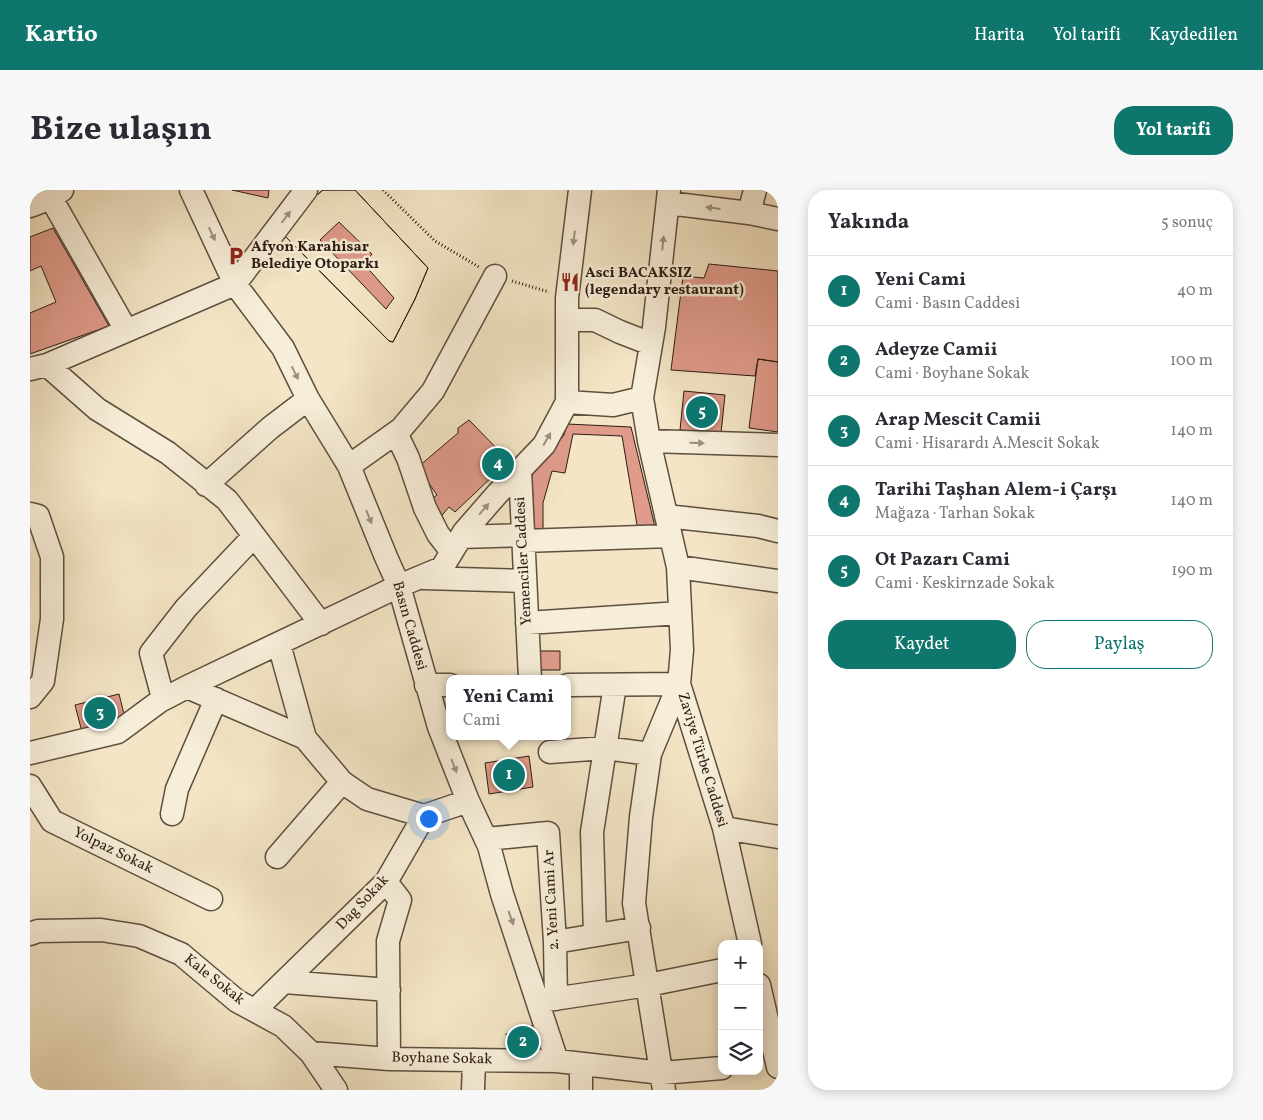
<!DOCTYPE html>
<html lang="tr">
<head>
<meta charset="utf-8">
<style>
  body { margin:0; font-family:Vollkorn,serif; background:#f7f7f7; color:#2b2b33 }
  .controls { position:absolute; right:15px; bottom:15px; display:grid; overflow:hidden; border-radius:10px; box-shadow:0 2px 12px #0003 }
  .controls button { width:45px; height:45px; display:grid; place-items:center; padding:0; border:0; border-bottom:1px solid #e1e1e2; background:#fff; color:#2b2b33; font:25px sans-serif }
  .you { position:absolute; left:398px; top:628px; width:18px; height:18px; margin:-12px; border:4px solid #fff; border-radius:50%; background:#1a73e8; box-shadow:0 0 0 8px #1a73e833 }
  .badge { display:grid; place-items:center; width:32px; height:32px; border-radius:50%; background:#0f766e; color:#fff; font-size:16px; font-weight:700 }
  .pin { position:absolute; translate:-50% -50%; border:2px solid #fff; box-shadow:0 1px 5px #0006 }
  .popup { position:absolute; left:416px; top:485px; width:125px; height:65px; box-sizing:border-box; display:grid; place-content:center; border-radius:10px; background:#fff; filter:drop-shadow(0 1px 4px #0005); font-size:16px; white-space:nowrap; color:#7c7c81 }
  .popup b { font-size:19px; color:#2b2b33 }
  .popup::after { content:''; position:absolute; left:50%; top:100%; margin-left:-10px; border:10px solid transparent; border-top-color:#fff }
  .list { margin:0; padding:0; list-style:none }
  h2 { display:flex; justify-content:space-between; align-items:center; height:65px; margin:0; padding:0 20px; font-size:21px }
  h2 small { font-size:16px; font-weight:400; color:#7c7c81 }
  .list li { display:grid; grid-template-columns:32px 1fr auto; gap:15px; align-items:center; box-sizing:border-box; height:70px; padding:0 20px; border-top:1px solid #e1e1e2 }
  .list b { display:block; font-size:19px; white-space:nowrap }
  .list p { margin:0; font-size:16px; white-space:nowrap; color:#7c7c81 }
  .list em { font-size:16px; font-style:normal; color:#7c7c81 }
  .actions { display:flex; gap:10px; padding:15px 20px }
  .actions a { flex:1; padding:11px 0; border:1px solid #0f766e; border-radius:20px; text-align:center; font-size:18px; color:#0f766e }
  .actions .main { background:#0f766e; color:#fff }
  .icon { flex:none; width:28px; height:28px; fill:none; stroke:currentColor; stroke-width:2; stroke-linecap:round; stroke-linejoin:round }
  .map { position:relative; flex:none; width:748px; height:900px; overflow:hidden; border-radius:20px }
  header { display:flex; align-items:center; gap:30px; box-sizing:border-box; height:70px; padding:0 25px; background:#0f766e; color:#fff }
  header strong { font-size:24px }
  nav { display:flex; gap:28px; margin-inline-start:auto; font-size:18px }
  .intro { display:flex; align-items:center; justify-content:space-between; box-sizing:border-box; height:120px; padding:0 30px }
  h1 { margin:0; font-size:35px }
  .button { padding:12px 22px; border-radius:20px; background:#0f766e; color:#fff; font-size:18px; font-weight:700 }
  main { display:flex; gap:30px; padding:0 30px }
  aside { flex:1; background:#fff; border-radius:20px; box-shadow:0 2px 12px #0003 }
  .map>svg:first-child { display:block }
  .building { fill:#e09b8b; stroke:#2c1d13; fill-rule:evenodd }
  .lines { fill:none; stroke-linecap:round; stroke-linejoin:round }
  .minor-casing { stroke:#5e4f40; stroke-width:25 }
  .path { stroke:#2c1d13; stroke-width:3; stroke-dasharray:1 2.5; stroke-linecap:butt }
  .minor { stroke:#f7eed9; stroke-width:22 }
  .oneway { fill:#9c9080 }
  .labels { text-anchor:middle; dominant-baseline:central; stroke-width:5; stroke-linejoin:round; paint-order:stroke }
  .poi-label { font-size:15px; font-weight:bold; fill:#2c1d13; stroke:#f7eed9; text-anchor:start }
  .street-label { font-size:15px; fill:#2c1d13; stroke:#f7eed9 }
</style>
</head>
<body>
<header>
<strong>Kartio</strong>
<nav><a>Harita</a><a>Yol tarifi</a><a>Kaydedilen</a></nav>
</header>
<div class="intro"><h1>Bize ulaşın</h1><a class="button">Yol tarifi</a></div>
<main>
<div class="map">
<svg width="748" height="900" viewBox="0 0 748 900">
  <rect width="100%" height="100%" fill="#f3e5c5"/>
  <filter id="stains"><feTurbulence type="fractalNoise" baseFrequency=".004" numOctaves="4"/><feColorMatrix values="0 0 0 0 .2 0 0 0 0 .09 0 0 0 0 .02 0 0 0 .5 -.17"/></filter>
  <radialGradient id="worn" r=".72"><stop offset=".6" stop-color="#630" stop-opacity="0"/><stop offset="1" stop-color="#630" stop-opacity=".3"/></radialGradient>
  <!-- building -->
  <path class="building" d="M202,0H239L238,8Z
    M293,0H325L398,78L385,109L363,152L359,151L254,45L259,28ZM309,32L342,64L334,74L364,108L356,119L290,50Z
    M293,0H325L398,78L385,109L363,152L359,151L254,45L259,28Z
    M23,38L79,136L0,164V123L26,112L11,76L0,81V47Z
    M679,74L748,81V172L728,169L725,186L641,180L653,86L674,88Z
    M728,169L748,172V242L719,238Z
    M654,201L695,205L691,243L650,240Z
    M439,230L481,273L477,286L464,285L425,322L419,317L408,330L399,311L407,305L388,277L428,243V238Z
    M537,234L601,237L626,341L504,344L502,284L534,245Z
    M543,244L592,246L608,341L513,343V313L522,281L535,283Z
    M505,461H530V480H505Z
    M89,504L96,532L52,542L45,515Z
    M499,566L503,597L459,604L455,573Z
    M504,835L511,860L483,868L476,844Z"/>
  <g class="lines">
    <!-- minor casing -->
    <g class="minor-casing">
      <path id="minor" d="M20,0L21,8L96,140
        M161,0L205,94L253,158L278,209L319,276L356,367L369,396L409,537L438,611L459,656L472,704L527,871
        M638,13L719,23L748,29
        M0,16L21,8L32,0
        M719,23L725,0
        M538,130H565L590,142L621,154
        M17,175L67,219L138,263L197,310L291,434
        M0,179L17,175L205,94L276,0
        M537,212L583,215L612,208
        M366,243L378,268L395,318L408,344L422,362
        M619,251L748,255
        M319,276L371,239L403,201L465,86
        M490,280L500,489
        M176,295L240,238L278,209
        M0,324L8,326L22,367V429L13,491L0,507
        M636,326L728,336L748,341
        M431,347L493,345
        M493,351L640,346
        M648,377L748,391
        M394,388L495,391
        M497,433L650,423
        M249,454L275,548L312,592L337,609L394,626
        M396,495H420
        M538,495L649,494L694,638L720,754
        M157,497L369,396L412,378L434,342L468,303L514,255L537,212V108L550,0
        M133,508L121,463L156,418L224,346
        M520,562L575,558L620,564
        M0,563L88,542L130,511L157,497L275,548
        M0,596L22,631L181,709
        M142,624L147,599L186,509
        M694,638L748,647
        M456,649L518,643L525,752L526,809
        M247,667L312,592
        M356,692L370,710L358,751L359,869
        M0,744L8,741L71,740L109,746L151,764L207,811L253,836L281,863L306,900
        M565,745L562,642L585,495
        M525,752L609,738
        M254,792L359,800
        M729,795L748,877
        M510,811L618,795L692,780
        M225,820L356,692L394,626L438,611
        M281,863L359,869L527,871L632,883L692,878
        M443,900L444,870
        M551,900V874
        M634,900L604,713L611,627L620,564L649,494L652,460L648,377L619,251L612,208L624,137L639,0"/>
    </g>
    <!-- path -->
    <path class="path" d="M353,0L405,51L449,77
      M482,91L519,102"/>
    <!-- minor -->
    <use href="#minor" class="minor"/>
  </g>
  <!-- one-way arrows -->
  <defs><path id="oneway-solid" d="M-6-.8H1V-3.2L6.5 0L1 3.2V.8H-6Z" transform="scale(1.25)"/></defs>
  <g class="oneway">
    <use href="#oneway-solid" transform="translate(683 18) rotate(-173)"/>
    <use href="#oneway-solid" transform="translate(256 27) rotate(-53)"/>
    <use href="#oneway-solid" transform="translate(182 44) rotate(65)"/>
    <use href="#oneway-solid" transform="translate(544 48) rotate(97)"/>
    <use href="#oneway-solid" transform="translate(633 53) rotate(-84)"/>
    <use href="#oneway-solid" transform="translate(265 183) rotate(64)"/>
    <use href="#oneway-solid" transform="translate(517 249) rotate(-60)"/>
    <use href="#oneway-solid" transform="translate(667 253) rotate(2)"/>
    <use href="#oneway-solid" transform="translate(454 319) rotate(-49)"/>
    <use href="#oneway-solid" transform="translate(339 327) rotate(68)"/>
    <use href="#oneway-solid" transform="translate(424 576) rotate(69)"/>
    <use href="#oneway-solid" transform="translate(481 728) rotate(70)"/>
  </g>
  <!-- icons -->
  <defs>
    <g id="parking-bare" transform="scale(1.5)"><path d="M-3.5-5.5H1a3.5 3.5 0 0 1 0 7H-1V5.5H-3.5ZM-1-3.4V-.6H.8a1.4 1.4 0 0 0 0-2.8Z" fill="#8f2418" stroke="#f7eed9" stroke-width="2.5" paint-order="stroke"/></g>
    <g id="restaurant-bare" transform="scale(1.5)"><path d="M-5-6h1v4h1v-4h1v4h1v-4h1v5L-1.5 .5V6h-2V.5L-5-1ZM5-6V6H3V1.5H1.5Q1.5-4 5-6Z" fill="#8f2418" stroke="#f7eed9" stroke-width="2.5" paint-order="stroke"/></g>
  </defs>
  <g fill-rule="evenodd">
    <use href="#parking-bare" x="206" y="66"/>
    <use href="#restaurant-bare" x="540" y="92"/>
  </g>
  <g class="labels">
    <!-- poi labels -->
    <g class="poi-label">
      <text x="221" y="57">Afyon Karahisar<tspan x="221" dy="17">Belediye Otoparkı</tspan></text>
      <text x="555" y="83">Asci BACAKSIZ<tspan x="555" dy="17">(legendary restaurant)</tspan></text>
    </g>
    <!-- street labels -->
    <g class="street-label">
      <text transform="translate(494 371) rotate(-93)">Yemenciler Caddesi</text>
      <text transform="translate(379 436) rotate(74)">Basın Caddesi</text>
      <text transform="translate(672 570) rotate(73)">Zaviye Türbe Caddesi</text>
      <text transform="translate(83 661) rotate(26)">Yolpaz Sokak</text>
      <text transform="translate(522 710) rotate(-93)">2. Yeni Cami Ar</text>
      <text transform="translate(333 713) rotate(-47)">Dag Sokak</text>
      <text transform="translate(184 790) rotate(38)">Kale Sokak</text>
      <text transform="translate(412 869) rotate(1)">Boyhane Sokak</text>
    </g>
  </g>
  <rect width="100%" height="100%" filter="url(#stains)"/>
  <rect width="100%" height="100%" fill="url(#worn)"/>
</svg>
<div class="controls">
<button>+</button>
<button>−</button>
<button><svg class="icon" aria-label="layers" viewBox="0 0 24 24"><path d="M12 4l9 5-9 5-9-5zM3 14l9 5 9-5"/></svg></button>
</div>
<div class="you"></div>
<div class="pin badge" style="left:479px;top:585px">1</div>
<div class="popup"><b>Yeni Cami</b>Cami</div>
<div class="pin badge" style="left:493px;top:852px">2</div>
<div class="pin badge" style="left:70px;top:523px">3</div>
<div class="pin badge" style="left:468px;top:274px">4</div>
<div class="pin badge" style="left:672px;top:222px">5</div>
</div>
<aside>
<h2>Yakında<small>5 sonuç</small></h2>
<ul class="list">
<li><span class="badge">1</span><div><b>Yeni Cami</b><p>Cami · Basın Caddesi</p></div><em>40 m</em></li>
<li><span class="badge">2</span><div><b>Adeyze Camii</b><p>Cami · Boyhane Sokak</p></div><em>100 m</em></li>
<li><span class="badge">3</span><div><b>Arap Mescit Camii</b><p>Cami · Hisarardı A.Mescit Sokak</p></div><em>140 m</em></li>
<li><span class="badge">4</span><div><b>Tarihi Taşhan Alem-i Çarşı</b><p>Mağaza · Tarhan Sokak</p></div><em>140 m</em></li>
<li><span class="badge">5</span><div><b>Ot Pazarı Cami</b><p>Cami · Keskirnzade Sokak</p></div><em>190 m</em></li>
</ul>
<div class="actions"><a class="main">Kaydet</a><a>Paylaş</a></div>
</aside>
</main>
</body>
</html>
